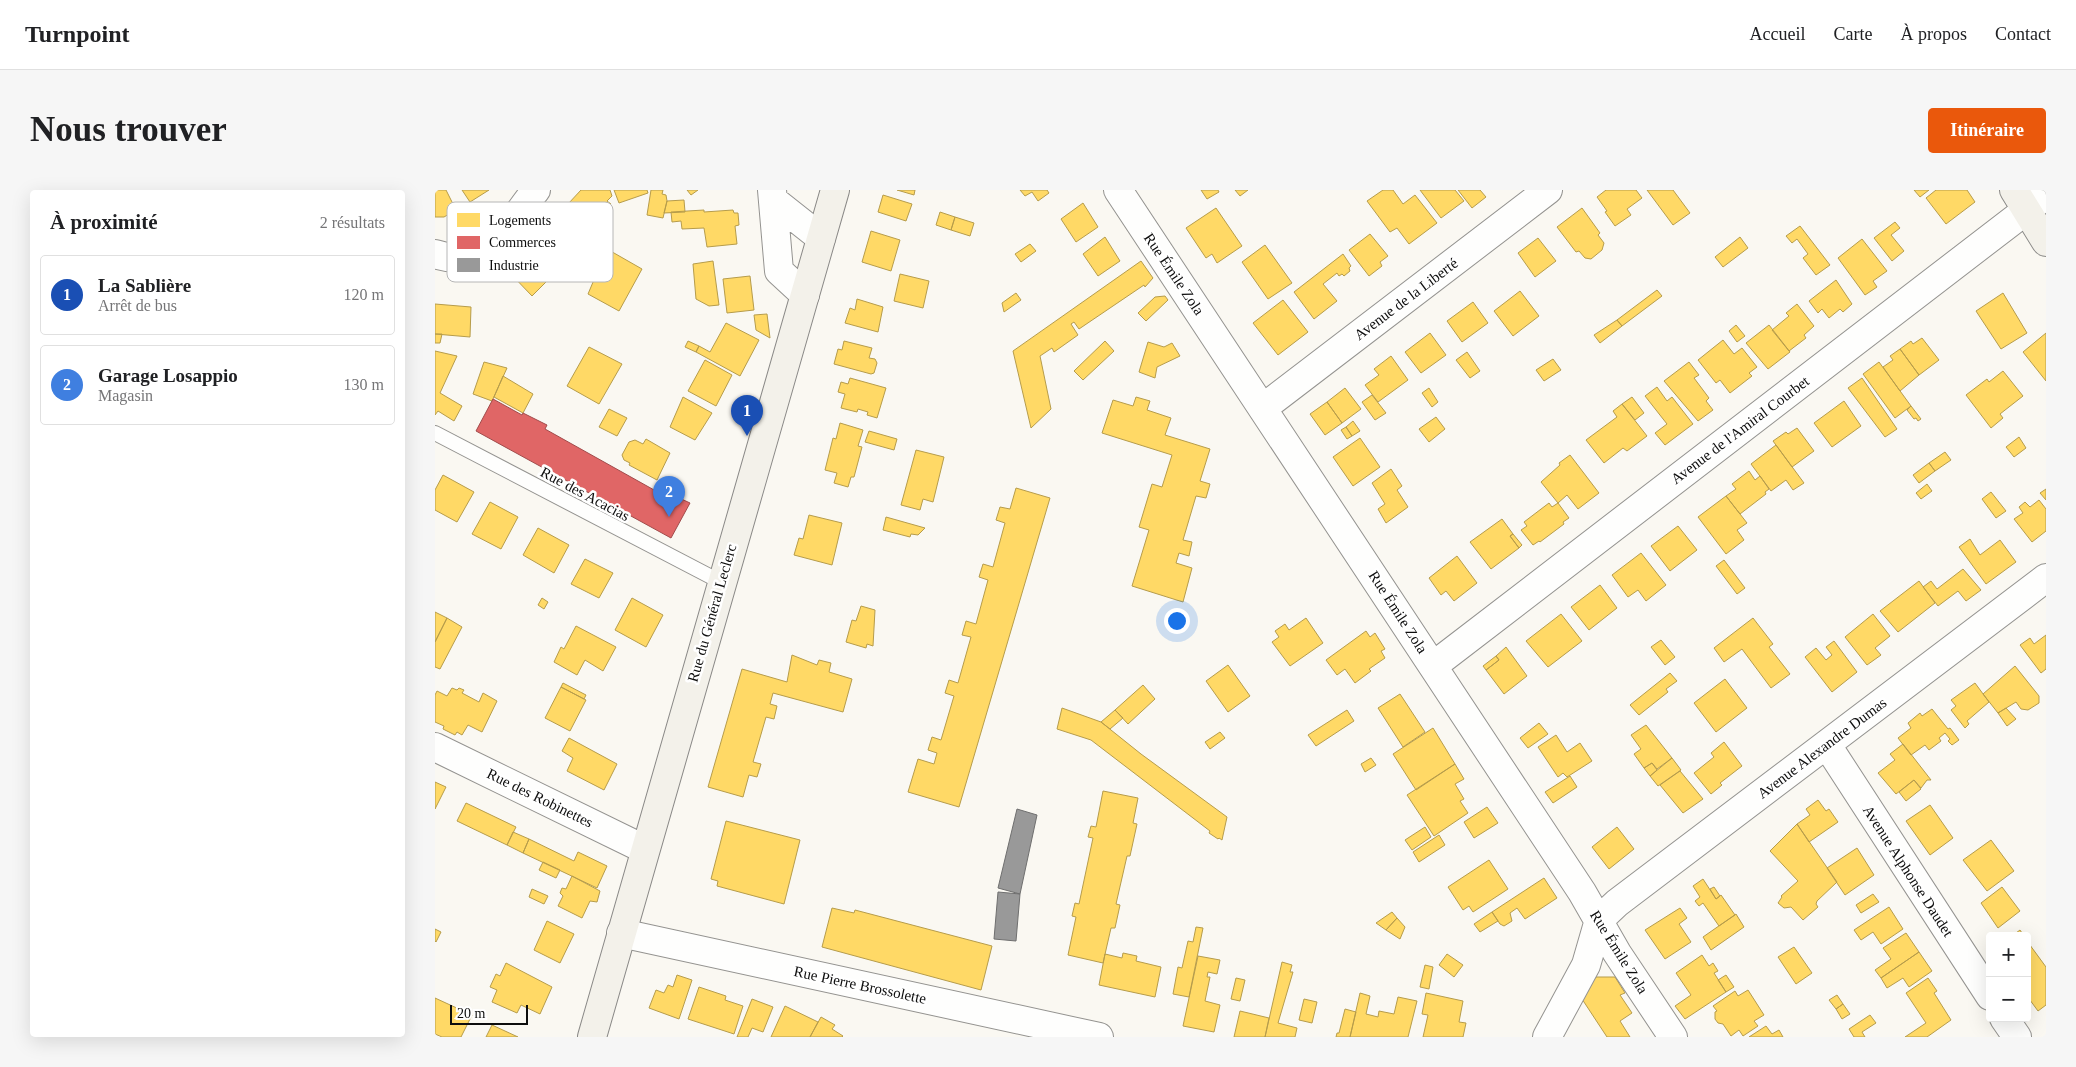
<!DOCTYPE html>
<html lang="fr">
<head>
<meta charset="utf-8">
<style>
  body { margin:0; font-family:"Times New Roman",serif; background:#f6f6f6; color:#202124 }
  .controls { position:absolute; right:15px; bottom:15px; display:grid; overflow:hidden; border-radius:5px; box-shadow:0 5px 20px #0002 }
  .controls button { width:45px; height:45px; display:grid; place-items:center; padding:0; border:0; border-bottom:1px solid #e0e0e0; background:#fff; color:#202124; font:25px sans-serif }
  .scale { position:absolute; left:15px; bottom:12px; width:78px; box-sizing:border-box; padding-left:5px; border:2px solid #0d0d0d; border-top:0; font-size:14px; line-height:18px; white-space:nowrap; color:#0d0d0d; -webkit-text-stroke:4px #fff; paint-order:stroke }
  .you { position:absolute; left:741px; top:430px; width:18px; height:18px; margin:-12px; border:4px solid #fff; border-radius:50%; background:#1a73e8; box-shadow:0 0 0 8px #1a73e833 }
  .badge { display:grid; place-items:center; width:32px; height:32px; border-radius:50%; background:#ea580c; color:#fff; font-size:16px; font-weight:700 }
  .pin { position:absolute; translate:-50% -41px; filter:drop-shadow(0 1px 2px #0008) }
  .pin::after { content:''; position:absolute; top:26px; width:18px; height:15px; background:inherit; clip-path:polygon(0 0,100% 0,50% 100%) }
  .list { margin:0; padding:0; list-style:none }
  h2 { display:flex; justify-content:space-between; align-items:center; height:65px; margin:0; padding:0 20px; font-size:21px }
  h2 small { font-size:16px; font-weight:400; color:#757577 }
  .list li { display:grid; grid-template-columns:32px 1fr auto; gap:15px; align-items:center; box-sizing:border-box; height:80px; margin:0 10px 10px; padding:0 10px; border:1px solid #e0e0e0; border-radius:5px }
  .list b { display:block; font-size:19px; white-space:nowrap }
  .list p { margin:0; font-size:16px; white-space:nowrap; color:#757577 }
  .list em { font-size:16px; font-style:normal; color:#757577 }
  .map { position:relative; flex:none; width:1611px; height:847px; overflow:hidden; border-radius:5px }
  header { display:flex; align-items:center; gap:30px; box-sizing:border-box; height:70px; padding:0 25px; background:#fff; border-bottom:1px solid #e0e0e0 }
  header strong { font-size:24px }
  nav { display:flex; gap:28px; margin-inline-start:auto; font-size:18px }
  .intro { display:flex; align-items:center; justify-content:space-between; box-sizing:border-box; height:120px; padding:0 30px }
  h1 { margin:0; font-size:35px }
  .button { padding:12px 22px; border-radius:5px; background:#ea580c; color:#fff; font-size:18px; font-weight:700 }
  main { display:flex; gap:30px; padding:0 30px }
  aside { flex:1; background:#fff; border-radius:5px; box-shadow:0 5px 20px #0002 }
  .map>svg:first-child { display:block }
  .homes { fill:#ffd966; stroke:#b69c4b }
  .shops { fill:#e06666; stroke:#a14b4b }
  .industry { fill:#999; stroke:#6f6f6f }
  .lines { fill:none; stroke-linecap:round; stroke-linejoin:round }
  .lane-casing { stroke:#949390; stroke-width:16 }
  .street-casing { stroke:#949390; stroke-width:30 }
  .secondary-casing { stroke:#8a8987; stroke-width:30 }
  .lane { stroke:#fefefd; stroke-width:14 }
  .street { stroke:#fefefd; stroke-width:28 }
  .secondary { stroke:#f3f1ea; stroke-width:28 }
  .labels { text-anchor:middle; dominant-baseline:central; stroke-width:5; stroke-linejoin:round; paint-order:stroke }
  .street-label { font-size:15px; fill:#0d0d0d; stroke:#fff }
  .key { fill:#fff; stroke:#b6b6b6; stroke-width:1 }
  .key-label { font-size:14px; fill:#0d0d0d }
</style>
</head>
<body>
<header>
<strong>Turnpoint</strong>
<nav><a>Accueil</a><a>Carte</a><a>À propos</a><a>Contact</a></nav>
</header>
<div class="intro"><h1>Nous trouver</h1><a class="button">Itinéraire</a></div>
<main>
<aside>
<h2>À proximité<small>2 résultats</small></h2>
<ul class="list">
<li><span class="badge" style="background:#1a4fb4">1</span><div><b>La Sablière</b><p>Arrêt de bus</p></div><em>120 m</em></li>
<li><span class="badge" style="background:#3f7fe0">2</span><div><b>Garage Losappio</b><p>Magasin</p></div><em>130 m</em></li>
</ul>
</aside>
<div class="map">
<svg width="1611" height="847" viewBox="0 0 1611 847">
  <rect width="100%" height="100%" fill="#faf8f2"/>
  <!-- homes -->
  <path class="homes" d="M0,0H11L21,20L9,27H0Z
    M27,0H54L35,12Z
    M146,0H175L177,6L172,11L176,14L155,35L133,14Z
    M179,0H212L213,3L184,13Z
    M216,0H228L227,4L231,5L232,11L228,28L212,25Z
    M252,0H263L256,5Z
    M462,0H480L479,5Z
    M585,0H612L614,3L603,11L597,2L590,6Z
    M766,0H783L784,2L772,9Z
    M800,0H813L805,6Z
    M948,0H958L968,14L980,5L1002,33L974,54L962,38L955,42L932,11Z
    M985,0H1020L1029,11L1006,28Z
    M1023,0H1045L1051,7L1037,18Z
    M1171,0H1201L1207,8L1192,19L1196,25L1180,36L1170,22L1172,21L1162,7Z
    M1212,0H1238L1255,23L1238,35Z
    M1479,0H1494L1485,7Z
    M1501,0H1532L1540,12L1511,34L1491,8Z
    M448,5L477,14L471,31L443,22Z
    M249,10L250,22L229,23L232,11Z
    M648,13L663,37L641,52L626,29Z
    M781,18L807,56L782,73L777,64L771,68L751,38Z
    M1147,18L1165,43L1163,45L1169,53L1167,60L1156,69L1150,68L1144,61L1141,62L1122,37Z
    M269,20V22L298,20L299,23H303L304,35L300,36L302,54L272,57L269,38L247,39L246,31L237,32L236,22Z
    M505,22L520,27L516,40L501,35Z
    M520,27L539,33L535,46L516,40Z
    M1460,32L1465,38L1456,45L1469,61L1457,71L1439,48Z
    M1365,36L1395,75L1381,85L1368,68L1373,64L1362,49L1357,53L1351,46Z
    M436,41L465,50L456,81L427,72Z
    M935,44L953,66L945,72L947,76L934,86L914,60Z
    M670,47L685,71L663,86L648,64Z
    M1305,47L1313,58L1288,77L1280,67Z
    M1103,48L1121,71L1100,87L1083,63Z
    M1427,49L1452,81L1438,91L1442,97L1430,105L1403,68Z
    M109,54L126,67L112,82L117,86L97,106L74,82L93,62L96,66Z
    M595,54L601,61L586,72L580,64Z
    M830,55L857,93L833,109L807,72Z
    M172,59L207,79L184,121L153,104Z
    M908,64L916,76L914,78L915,81L909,86L907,84L904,86L902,83L888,94L902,111L879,129L859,102Z
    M278,71L284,115L274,116L261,109L258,74Z
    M706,71L718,88L710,97L709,95L644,139L639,132L636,134L643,145L619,162L617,158L605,166L616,219L596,238L578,161Z
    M465,84L494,91L488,118L459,111Z
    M315,86L319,120L292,123L288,89Z
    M1401,90L1417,114L1408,122L1405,119L1394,128L1387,119L1383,123L1374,111Z
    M1222,100L1227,106L1187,136L1182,130Z
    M1085,101L1104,126L1078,146L1059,121Z
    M581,103L586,110L569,122L567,113Z
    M1568,103L1592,143L1566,159L1541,121Z
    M730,106L733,110L711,131L703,123L720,107Z
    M422,109L448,117L443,142L410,133L415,118L420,120Z
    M848,110L873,142L843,165L818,133Z
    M1038,112L1053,133L1027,152L1012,131Z
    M0,114L36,117L35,147L0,144Z
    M1362,114L1379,136L1369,145L1371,148L1354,161L1337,140L1354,126L1351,123Z
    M332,124L335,148L321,140L319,125Z
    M1182,130L1187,136L1165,153L1159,145Z
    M291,133L324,150L305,186L261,162L264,156L275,162Z
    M1301,135L1310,146L1302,152L1294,141Z
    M1334,135L1355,162L1333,179L1311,153Z
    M995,143L1011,165L986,183L970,162Z
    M1611,143V191L1588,162Z
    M0,144H7L5,153H0Z
    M1487,148L1504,170L1484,185L1465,159L1476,151L1478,154Z
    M1288,150L1299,164L1307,158L1322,177L1314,183L1317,186L1295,203L1285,190L1281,193L1263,170Z
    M253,151L264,156L261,162L250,157Z
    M409,151L437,158L434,168L440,169L442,173L439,183L436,184L399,174L403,159L407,160Z
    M670,151L679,161L648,190L639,181Z
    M713,152L729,157L737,153L745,166L722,177L720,188L704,182Z
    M154,157L187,174L164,214L132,196Z
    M1465,159L1484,185L1465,201L1448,177L1458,170L1455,166Z
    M0,161L22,166L5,203L27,216L19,231L3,221L0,225Z
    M1032,162L1045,181L1035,188L1021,170Z
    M956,166L973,190L943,212L930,195L944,185L939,179Z
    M1118,169L1126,180L1109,191L1101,180Z
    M270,170L297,185L281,216L253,201Z
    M49,172L72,178L57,211L38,204Z
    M1254,172L1264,185L1259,188L1274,208L1271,211L1278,220L1263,231L1229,191Z
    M1444,172L1476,216L1460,228L1428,184Z
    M1568,181L1588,206L1565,224L1568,228L1556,238L1531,205L1552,189L1554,192Z
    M68,186L98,204L88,223L59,207Z
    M415,188L451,198L442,228L432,225L433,222L423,219L422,222L406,218L410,204L403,202L406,192L413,194Z
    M1427,188L1462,239L1450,247L1413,198Z
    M1222,197L1232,211L1237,207L1258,234L1230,255L1220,243L1232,234L1210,206Z
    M910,198L926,219L907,233L892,212Z
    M994,198L1003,212L997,217L987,203Z
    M937,205L951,223L940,230L927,212Z
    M248,207L277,223L260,250L235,237Z
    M701,207L715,211L712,220L736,228L730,245L775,259L765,291L775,294L771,308L761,306L748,350L757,352L754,366L744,363L741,373L757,378L748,412L697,396L714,340L704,337L717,294L727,297L737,265L667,243L678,210L698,216Z
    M1197,207L1209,223L1200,230L1187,214Z
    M1409,211L1426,236L1397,257L1379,233Z
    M892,212L907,233L890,245L875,224Z
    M1187,214L1212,246L1192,261L1188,258L1169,273L1151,250L1182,227L1178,221Z
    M1476,216L1486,229L1483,231L1481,228L1479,229L1472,220Z
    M174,219L192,228L182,246L164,237Z
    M1001,227L1010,239L994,252L984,239Z
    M918,231L925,241L917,246L911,237Z
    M405,233L428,240L423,256L427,257L419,287H416L413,297L399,293L402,283L390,280L398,248L401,249Z
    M911,237L917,246L912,249L906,240Z
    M1362,238L1379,261L1357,277L1338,251L1351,242L1353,244Z
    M434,241L462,249L459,260L430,252Z
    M1584,247L1591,258L1579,267L1571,257Z
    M925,248L945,277L918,296L898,267Z
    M211,249L235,263L222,290L194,275L195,273L189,270L187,265L194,252L200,250L208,254Z
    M1341,255L1369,293L1358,300L1351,290L1336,301L1316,274Z
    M481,260L509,267L498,312L488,309L485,320L466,315Z
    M1510,262L1516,270L1500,281L1494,273Z
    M1135,265L1164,303L1143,319L1132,305L1123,313L1106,292L1125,275L1124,273Z
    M1494,273L1500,281L1484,293L1478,285Z
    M956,279L967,296L962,300L973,317L951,333L943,319L950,314L937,293Z
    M1314,281L1320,290L1325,286L1334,299L1330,302L1331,304L1305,324L1291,306L1301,299L1297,294Z
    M8,285L39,302L22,332L0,320V300Z
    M1492,294L1497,301L1486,309L1481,303Z
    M581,298L615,308L524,617L473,602L483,569L499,574L502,563L493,560L497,547L506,550L519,506L510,503L514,490L523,493L536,447L527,445L531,431L541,434L553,390L544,387L548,374L558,377L570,333L561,330L565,317L575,319Z
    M1611,299V310L1605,303Z
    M1556,302L1571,321L1561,328L1547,309Z
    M1291,306L1312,333L1302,340L1309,350L1291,364L1263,327Z
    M1604,310L1611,319V341L1597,352L1579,329L1588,323L1584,317L1590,312L1595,317Z
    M55,312L83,327L66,359L37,344Z
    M1114,313L1117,317L1123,313L1134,328L1128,332L1129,334L1105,352L1104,351L1098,355L1086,340L1092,336L1089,332Z
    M374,325L407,333L397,375L359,365L364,348L368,349Z
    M451,327L490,338L483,345L476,344L475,347L448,340Z
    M1067,329L1078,344L1075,346L1084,358L1056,379L1035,352Z
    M1243,336L1262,360L1235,381L1216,356Z
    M103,338L134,355L119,383L88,365Z
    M1078,344L1087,355L1084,358L1075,346Z
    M1535,349L1545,365L1565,350L1581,372L1551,394L1524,357Z
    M1206,363L1231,395L1211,411L1203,400L1193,407L1177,385Z
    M1022,366L1042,393L1019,411L1011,401L1006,405L994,388Z
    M150,369L178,383L164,408L136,394Z
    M1289,370L1310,398L1302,404L1281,376Z
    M1528,379L1546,400L1531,411L1523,401L1503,416L1488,397L1496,391L1502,399Z
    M1484,391L1500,413L1463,442L1445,421Z
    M1165,395L1182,418L1154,440L1136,417Z
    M107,408L113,412L109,419L103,415Z
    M197,408L228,425L211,457L180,440Z
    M426,416L440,420L438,456L432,454L431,458L411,452L417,430L421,431Z
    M0,422L12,428L0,452Z
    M1126,424L1147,451L1113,477L1091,451Z
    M1438,424L1455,446L1440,458L1446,465L1432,475L1410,447Z
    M12,428L27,437L5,479L0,477V452Z
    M871,428L888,453L855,476L837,452L844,447L840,441L850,434L854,440Z
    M1318,428L1338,454L1334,457L1355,484L1336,498L1307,459L1289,472L1279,458Z
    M141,436L181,457L168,481L150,470L142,485L119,472L126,457L129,459Z
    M931,441L935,447L940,443L950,459L946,461L950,468L934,479L936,481L920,493L910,479L902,485L891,470Z
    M1611,445V479L1606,483L1585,455L1595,448L1599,454Z
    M1226,450L1240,467L1230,475L1216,457Z
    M1399,451L1422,482L1397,502L1370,467L1381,458L1391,470L1397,465L1391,457Z
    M1071,457L1092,486L1069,504L1051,480L1064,470L1061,466Z
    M357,465L382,475L384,470L396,473L394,482L417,489L408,522L338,503L335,514L342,516L339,529L331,527L318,572L326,574L322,587L314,585L308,607L273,597L307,479L352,492Z
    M1061,466L1064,470L1051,480L1048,476Z
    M793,475L815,506L793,522L771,491Z
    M1580,476L1604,506V513L1593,520L1586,519L1581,512L1563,523L1548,504Z
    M1235,483L1242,491L1231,499L1233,502L1204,525L1195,515Z
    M1290,489L1312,518L1281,542L1259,513Z
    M128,493L151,505L149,509L126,497Z
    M1540,493L1554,512L1532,531L1534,534L1530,538L1516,520L1521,516L1516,510Z
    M708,495L720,509L693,534L680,520Z
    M126,497L151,510L135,541L110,528Z
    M17,498L22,500L24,498L29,500L27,503L44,512L48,503L62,511L47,542L33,535L27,545L22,542L20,545L8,539L9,536L0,532V505L2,501L12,506Z
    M965,504L990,542L968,557L943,518Z
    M627,518L666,532L706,564L792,627L787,650L784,648L783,649L774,643L775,641L656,550L622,539Z
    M1571,518L1581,529L1572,536L1563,523Z
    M1497,519L1513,539L1515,538L1524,550L1517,555L1513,551L1515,549L1510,543L1504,548L1506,551L1494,560L1490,555L1476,565L1463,548L1476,538L1473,533L1485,523L1487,526Z
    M680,520L688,528L675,539L666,532Z
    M912,520L919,531L881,556L873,545Z
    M1104,533L1113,544L1093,558L1085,548Z
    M1211,535L1237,568L1222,579L1217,573L1209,578L1199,564L1206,559L1196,545Z
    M998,538L1020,574L981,600L958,564Z
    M785,542L790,548L775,559L770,552Z
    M1121,545L1132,562L1145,553L1157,571L1132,587L1128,583L1123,587L1103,557Z
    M134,548L182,574L169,600L132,581L138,568L127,561Z
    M1289,552L1307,576L1285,593L1287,595L1276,604L1259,583L1279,567L1276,563Z
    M1468,554L1496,590H1492L1486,598L1479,590L1461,604L1443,583L1460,570L1455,564Z
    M936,568L941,575L930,582L926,574Z
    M1237,568L1246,580L1223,596L1215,586Z
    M1217,573L1222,580L1215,586L1209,578Z
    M1020,574L1029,589L1020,594L1029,609L1025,611L1033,623L999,646L972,605Z
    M1245,581L1268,609L1248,623L1225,595Z
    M1135,586L1142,597L1118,613L1110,602Z
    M1479,590L1486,599L1471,611L1464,602Z
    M0,592L11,597L0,619Z
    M668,601L703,608L698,633L702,634L695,666H692L681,714L685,715L680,738H676L668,773L633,765L641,727L637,726L640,713L644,714L658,648L653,647L656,636L661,637Z
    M1383,610L1391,621L1394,619L1403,632L1374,652L1362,634L1375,625L1371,619Z
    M31,613L81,637L72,655L22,631Z
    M1495,615L1518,648L1495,665L1471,631Z
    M1052,617L1063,633L1039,648L1029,632Z
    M291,631L365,650L349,714L282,696L283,691L276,689Z
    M1362,634L1402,692L1382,711L1381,714L1383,717L1368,730L1356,717L1349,718L1343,713L1347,707L1346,706L1363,691L1335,661Z
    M990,637L996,647L977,660L970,650Z
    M1182,637L1199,659L1174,679L1157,657Z
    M78,642L94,649L88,663L72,655Z
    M1004,645L1010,655L984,672L978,662Z
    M94,649L139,671L143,662L172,676L162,698L88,663Z
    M1556,650L1579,681L1552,701L1528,670Z
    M1422,658L1439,685L1410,705L1392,678Z
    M1054,670L1073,699L1038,722L1034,716L1028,720L1013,697Z
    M108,672L125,680L121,688L104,680Z
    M137,686L165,701L162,712L155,711L147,728L123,716L128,706L125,703L127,698L131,699Z
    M1109,688L1122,708L1090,729L1082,718L1075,723L1077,731L1069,736L1065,734L1057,722Z
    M1268,689L1281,709L1286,705L1300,725L1284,736L1268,713L1264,716L1260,711L1265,707L1258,696Z
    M1279,697L1285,706L1281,709L1275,699Z
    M1567,697L1585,721L1563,738L1546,713Z
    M97,699L113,706L109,714L94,707Z
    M1438,704L1444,712L1426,723L1421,715Z
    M1454,717L1468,739L1446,754L1438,742L1426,750L1419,740Z
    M397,718L419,723L420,720L557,756L546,800L387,757Z
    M1245,718L1252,728L1244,734L1256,752L1230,769L1210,740Z
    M957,722L962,728L951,740L941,733Z
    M1057,722L1063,731L1045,742L1039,734Z
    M1301,724L1309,737L1276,760L1268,747Z
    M962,728L970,737L965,749L951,740Z
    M112,731L139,744L125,773L99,760Z
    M761,737L768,738L754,807L738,804L743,777L747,778L753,751L758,752Z
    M0,739L6,742L1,752L0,751Z
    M1585,740L1589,746H1577Z
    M1471,743L1484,762L1446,788L1440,780L1456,769L1448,758Z
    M1592,751L1611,777V815L1603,821L1592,806Z
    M1359,757L1377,783L1361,794L1343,767Z
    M1484,762L1497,781L1474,797L1468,788L1452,798L1446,788Z
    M688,763L702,766L701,771L726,777L720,807L664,795L670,764L687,768Z
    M1012,764L1028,775L1019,787L1004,775Z
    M1267,765L1274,776L1278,773L1283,781L1279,783L1291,802L1250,829L1240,816L1256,805L1241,783Z
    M763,766L785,770L782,784L773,782L772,787H775L770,811L785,815L779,842L748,836Z
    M847,772L857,775L855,782H858L843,833L862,838L860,847H830Z
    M71,773L117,797L105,824L86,815L82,823L57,812L62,800L55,797L61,784L65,786Z
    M990,775L998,777L994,799L985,797Z
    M242,785L257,790L244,829L214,818L221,800L229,803L233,795L238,797Z
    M1291,785L1299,797L1291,802L1283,790Z
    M1160,787H1180L1190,803L1185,805L1197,823L1185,831L1195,847H1172L1147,809Z
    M801,788L810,790L805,811L796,809Z
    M1493,788L1502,801L1499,803L1516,830L1492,847H1470L1491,833L1471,803Z
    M264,797L291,806L290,810L308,816L299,844L253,829Z
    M1313,800L1329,825L1319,831L1323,836L1308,846L1304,840L1296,846L1288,834L1283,833L1280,829V822L1282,821L1278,816L1300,801L1303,806Z
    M925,803L935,806L931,824L943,827L944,821L959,824L963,807L982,811L973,847H915Z
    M991,803L1028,811L1024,832L1031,833L1028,847H988L993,825L987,824Z
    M1402,805L1408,814L1401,819L1394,810Z
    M0,808L37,825L26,847H7L0,844Z
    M317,809L338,817L328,842L317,838L313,847H302Z
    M869,809L882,812L877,833L864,830Z
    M1408,814L1415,824L1407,829L1401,819Z
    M350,816L383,832L375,847H336Z
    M910,819L921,822L915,847H901L902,843H904Z
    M805,821L834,828L830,847H799Z
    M1435,825L1441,833L1427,842L1430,847H1419L1414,839Z
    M386,827L400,835L397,839L408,846L407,847H375Z
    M57,835L83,847H51Z
    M1331,836L1337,844L1344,840L1348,847H1314Z"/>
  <!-- shops -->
  <path class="shops" d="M58,209L87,225L88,223L112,235L110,239L237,310L240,306L255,313L236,348L41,241Z"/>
  <!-- industry -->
  <path class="industry" d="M582,619L602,625L585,704L563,698Z
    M563,702L585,704L581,751L559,749Z"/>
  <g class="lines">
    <!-- lane casing -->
    <g class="lane-casing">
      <path id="lane" d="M0,243L286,392"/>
    </g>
    <!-- street casing -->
    <g class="street-casing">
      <path id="street" d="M337,0L344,81L370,105
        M683,0L1147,702L1182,763L1238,847
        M338,10L386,48
        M0,64C52,82 74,33 101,0
        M828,218L1113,0
        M998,476L1611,5
        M1392,555L1555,806
        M0,557L209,659
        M1164,730L1182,713L1611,388
        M186,743L664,847
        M1569,828L1582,847
        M1112,847L1151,775L1164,730"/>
    </g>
    <!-- secondary casing -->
    <g class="secondary-casing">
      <path id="secondary" d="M1579,0L1611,52
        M157,847L400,0"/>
    </g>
    <!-- lane -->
    <use href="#lane" class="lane"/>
    <!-- street -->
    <use href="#street" class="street"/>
    <!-- secondary -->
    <use href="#secondary" class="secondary"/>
  </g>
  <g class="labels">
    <!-- street labels -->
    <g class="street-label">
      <text transform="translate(739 84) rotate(56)">Rue Émile Zola</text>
      <text transform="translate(971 109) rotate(-37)">Avenue de la Liberté</text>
      <text transform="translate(1305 240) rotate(-37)">Avenue de l'Amiral Courbet</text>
      <text transform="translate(150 304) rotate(28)">Rue des Acacias</text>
      <text transform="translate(963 422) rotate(57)">Rue Émile Zola</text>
      <text transform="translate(277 423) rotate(-74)">Rue du Général Leclerc</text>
      <text transform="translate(1387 558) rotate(-37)">Avenue Alexandre Dumas</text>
      <text transform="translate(105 608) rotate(26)">Rue des Robinettes</text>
      <text transform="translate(1473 681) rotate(57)">Avenue Alphonse Daudet</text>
      <text transform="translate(1184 762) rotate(58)">Rue Émile Zola</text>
      <text transform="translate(425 795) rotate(12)">Rue Pierre Brossolette</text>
    </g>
  </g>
  <!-- legend -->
  <rect x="12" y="12" width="166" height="80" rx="8" class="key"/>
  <rect x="22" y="23" width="23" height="14" fill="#ffd966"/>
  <rect x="22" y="46" width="23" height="13" fill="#e06666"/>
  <rect x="22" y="68" width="23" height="14" fill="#999"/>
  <g class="key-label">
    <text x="54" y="35">Logements</text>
    <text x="54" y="57">Commerces</text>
    <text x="54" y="80">Industrie</text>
  </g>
</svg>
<div class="controls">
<button>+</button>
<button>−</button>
</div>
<div class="scale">20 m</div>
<div class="you"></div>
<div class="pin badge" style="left:312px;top:246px;background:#1a4fb4">1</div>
<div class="pin badge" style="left:234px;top:327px;background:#3f7fe0">2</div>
</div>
</main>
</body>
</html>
